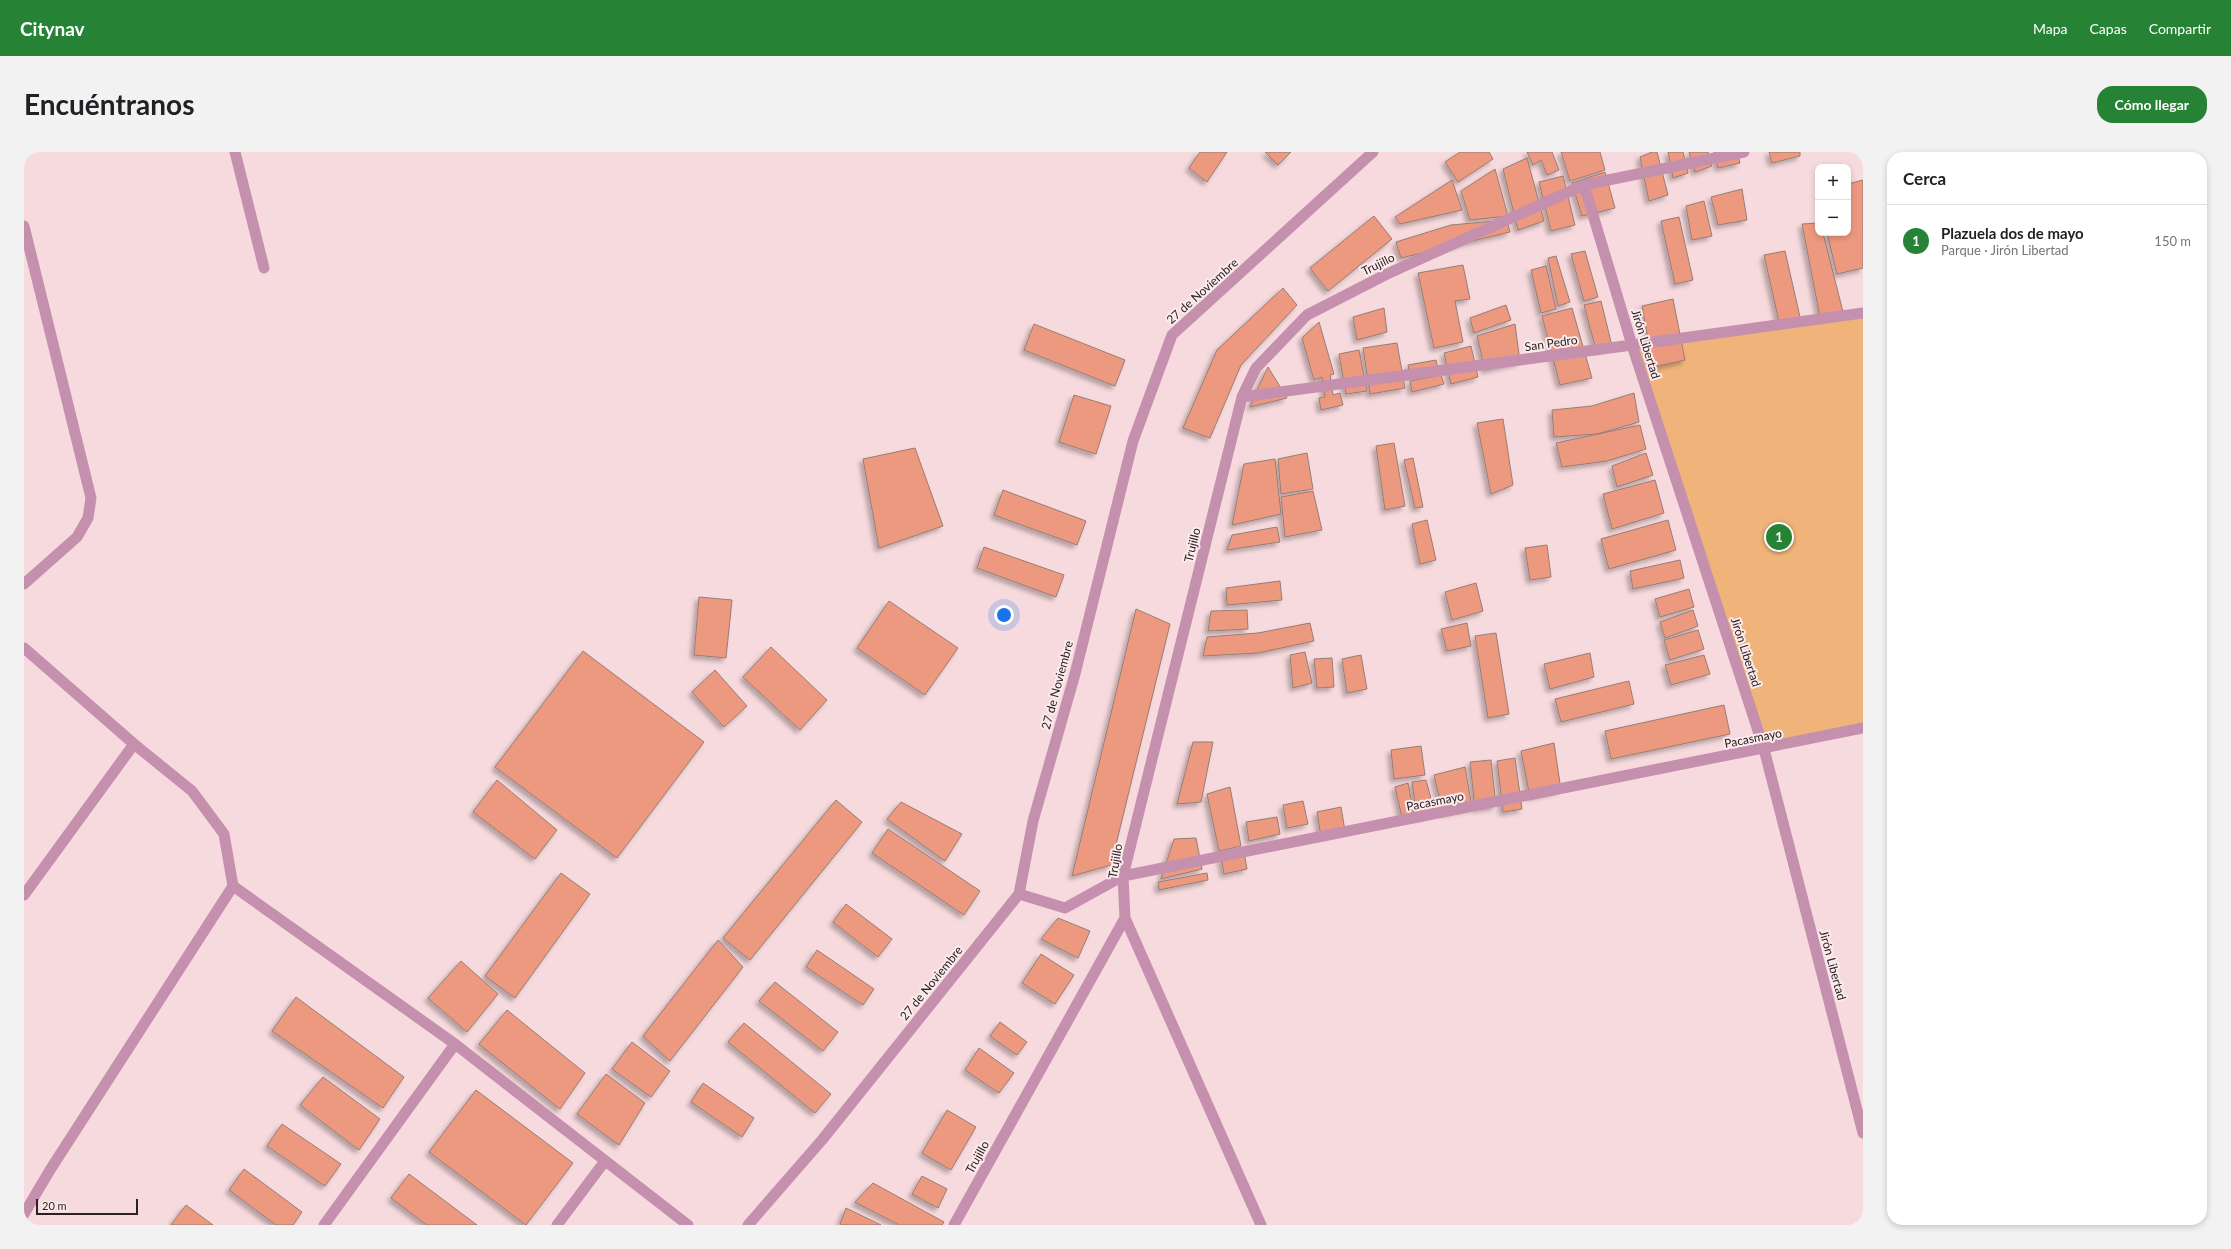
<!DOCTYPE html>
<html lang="es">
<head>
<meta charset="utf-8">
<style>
  body { margin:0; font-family:Lato,sans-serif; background:#f2f2f2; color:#202124 }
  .controls { position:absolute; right:12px; top:12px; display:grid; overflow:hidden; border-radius:8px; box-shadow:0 2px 6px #0003 }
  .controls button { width:36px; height:36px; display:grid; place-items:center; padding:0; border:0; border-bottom:1px solid #e0e0e0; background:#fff; color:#202124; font:20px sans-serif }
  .scale { position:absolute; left:12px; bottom:10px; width:102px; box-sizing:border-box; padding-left:4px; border:2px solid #2b2122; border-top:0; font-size:11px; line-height:14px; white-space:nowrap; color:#2b2122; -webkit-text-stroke:3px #fcebec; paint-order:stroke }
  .you { position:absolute; left:980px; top:463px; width:14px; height:14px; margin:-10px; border:3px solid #fff; border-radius:50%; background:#1a73e8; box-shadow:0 0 0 6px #1a73e833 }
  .badge { display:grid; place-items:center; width:26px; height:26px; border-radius:50%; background:#268335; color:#fff; font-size:13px; font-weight:700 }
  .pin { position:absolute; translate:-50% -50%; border:2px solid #fff; box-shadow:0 1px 4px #0006 }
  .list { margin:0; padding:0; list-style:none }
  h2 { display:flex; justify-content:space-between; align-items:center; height:52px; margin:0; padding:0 16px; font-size:17px }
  h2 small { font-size:13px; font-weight:400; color:#757577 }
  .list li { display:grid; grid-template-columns:26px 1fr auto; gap:12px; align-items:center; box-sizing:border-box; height:72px; padding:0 16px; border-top:1px solid #e0e0e0 }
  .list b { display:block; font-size:15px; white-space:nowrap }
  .list p { margin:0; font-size:13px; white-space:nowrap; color:#757577 }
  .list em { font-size:13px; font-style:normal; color:#757577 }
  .map { position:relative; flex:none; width:1839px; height:1073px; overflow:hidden; border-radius:16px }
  header { display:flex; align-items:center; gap:24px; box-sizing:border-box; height:56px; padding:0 20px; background:#268335; color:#fff }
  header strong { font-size:19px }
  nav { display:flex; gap:22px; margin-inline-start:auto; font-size:14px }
  .intro { display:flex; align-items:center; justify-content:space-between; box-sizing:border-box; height:96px; padding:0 24px }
  h1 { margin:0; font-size:28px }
  .button { padding:10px 18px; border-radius:16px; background:#268335; color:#fff; font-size:14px; font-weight:700 }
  main { display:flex; gap:24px; padding:0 24px }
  aside { flex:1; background:#fff; border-radius:16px; box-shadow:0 2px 6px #0003 }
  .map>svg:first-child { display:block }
  .green { fill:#f0b47a }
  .building { fill:#ed997f; stroke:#967d76; filter:url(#shadow) }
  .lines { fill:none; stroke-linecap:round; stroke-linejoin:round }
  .minor { stroke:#c590ae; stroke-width:11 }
  .tertiary { stroke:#c590ae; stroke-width:11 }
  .labels { text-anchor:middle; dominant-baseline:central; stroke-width:4; stroke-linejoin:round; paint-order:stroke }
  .street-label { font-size:12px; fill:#2b2122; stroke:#fcebec }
</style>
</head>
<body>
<header>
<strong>Citynav</strong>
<nav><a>Mapa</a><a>Capas</a><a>Compartir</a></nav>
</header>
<div class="intro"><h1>Encuéntranos</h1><a class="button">Cómo llegar</a></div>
<main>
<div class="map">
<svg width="1839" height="1073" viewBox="0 0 1839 1073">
  <defs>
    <filter id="shadow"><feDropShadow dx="-3.5" dy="3.5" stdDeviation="2" flood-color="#0004"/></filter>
  </defs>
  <rect width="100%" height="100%" fill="#f7dadd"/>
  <!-- green -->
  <path class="green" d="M1839,161V576L1740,597L1608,193Z"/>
  <!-- building -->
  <path class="building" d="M1176,0H1203L1183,30L1165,16Z
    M1241,0H1267L1254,13Z
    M1436,0H1465L1469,7L1434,30L1421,10Z
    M1503,0H1528L1535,18L1523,23L1517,8L1509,13Z
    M1537,0H1576L1581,18L1546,29Z
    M1628,0H1633L1644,43L1625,49L1616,5Z
    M1644,0H1659L1664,21L1649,26Z
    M1665,0H1684L1688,14L1671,20Z
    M1690,0H1713L1716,11L1694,16Z
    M1745,0H1776V4L1748,11Z
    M1503,6L1520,69L1494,78L1479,17Z
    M1471,17L1484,64L1446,68L1437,39Z
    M1581,20L1591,56L1558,64L1548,31Z
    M1539,24L1551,73L1527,79L1515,30Z
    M1428,28L1438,58L1376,72L1371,65Z
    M1839,28V116L1813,122L1803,81H1824V32Z
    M1718,37L1723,68L1694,73L1687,45Z
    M1680,49L1688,84L1668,88L1662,54Z
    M1350,64L1368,87L1304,139L1286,116Z
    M1655,65L1669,128L1651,132L1637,69Z
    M1483,68L1486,80L1377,106L1372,90L1427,73Z
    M1794,71V81H1799L1819,160L1796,165L1778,72Z
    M1561,99L1574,145L1560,149L1547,102Z
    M1761,99L1776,165L1755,170L1740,103Z
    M1532,104L1546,150L1534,154L1524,106Z
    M1439,113L1446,147L1431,149L1439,190L1410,196L1394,121Z
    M1522,114L1532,157L1517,161L1507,118Z
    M1259,136L1273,153L1217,213L1186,286L1159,276L1193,198Z
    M1649,147L1661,208L1629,215L1618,154Z
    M1577,149L1588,194L1572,198L1560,153Z
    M1482,153L1487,168L1450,181L1446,166Z
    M1360,156L1363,180L1333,188L1329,165Z
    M1548,156L1568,226L1536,233L1518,164Z
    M1295,170L1310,222L1306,223L1309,243L1316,241L1319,253L1297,258L1295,246L1301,245L1298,225L1290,228L1278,186Z
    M1010,172L1101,208L1091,234L1000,198Z
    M1491,172L1496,210L1461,218L1453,184Z
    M1373,191L1381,236L1346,242L1339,196Z
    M1447,194L1454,225L1427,232L1420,201Z
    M1335,198L1343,239L1322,242L1315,202Z
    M1412,208L1415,220L1386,225L1384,213Z
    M1244,215L1263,246L1226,255L1233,238Z
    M1417,223L1420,232L1388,240L1386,229Z
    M1610,241L1615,270L1573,282L1530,285L1528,258L1568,254Z
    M1050,243L1087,254L1072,302L1035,290Z
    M1479,267L1489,333L1467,342L1453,271Z
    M1616,273L1622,297L1583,309L1538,315L1532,291Z
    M1370,291L1381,354L1361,358L1352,294Z
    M891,296L919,374L855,396L839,307Z
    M1283,301L1289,337L1257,342L1254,307Z
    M1622,301L1629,323L1593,335L1588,314Z
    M1389,306L1399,355L1391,356L1380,308Z
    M1251,307L1257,362L1208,373L1220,312Z
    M1631,328L1640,361L1588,377L1579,342Z
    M979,338L1062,369L1053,393L970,363Z
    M1289,339L1298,378L1261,385L1257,345Z
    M1403,368L1412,408L1396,412L1388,372Z
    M1644,368L1652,398L1585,417L1577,387Z
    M1253,375L1256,390L1203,398L1208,383Z
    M1523,393L1527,425L1506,428L1501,396Z
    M960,395L1040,423L1032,445L953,416Z
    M1656,408L1660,426L1609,437L1606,419Z
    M1256,429L1258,448L1203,453L1202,436Z
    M1452,431L1459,459L1428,468L1421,440Z
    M1665,437L1670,455L1636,465L1631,447Z
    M675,445L708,448L702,506L670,503Z
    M865,449L934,496L901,543L833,496Z
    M1112,457L1146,472L1087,713L1048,724Z
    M1223,458L1224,477L1184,479L1187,459Z
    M1669,458L1674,474L1641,486L1636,470Z
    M1286,471L1290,489L1234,501L1179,504L1183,485L1234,481Z
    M1443,471L1447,494L1423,499L1417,477Z
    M1674,478L1680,497L1646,508L1640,488Z
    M1472,481L1485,562L1464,566L1451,484Z
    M747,495L803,548L776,578L719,525Z
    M559,499L680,590L593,706L471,615Z
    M1281,500L1288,531L1269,536L1266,503Z
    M1566,501L1570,525L1526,537L1520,512Z
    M1337,503L1343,537L1323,541L1318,507Z
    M1680,503L1686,522L1647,533L1641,513Z
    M1308,506L1310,535L1293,536L1290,507Z
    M691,518L723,554L700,575L668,540Z
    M1605,529L1610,552L1537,570L1531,547Z
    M1700,553L1706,582L1587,607L1581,579Z
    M1169,590H1189L1177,650L1153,652Z
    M1530,591L1537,638L1506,645L1497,599Z
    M1397,594L1401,623L1370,627L1367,598Z
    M1491,606L1498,657L1479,660L1473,609Z
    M1467,608L1472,654L1451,657L1446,610Z
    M1441,615L1448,656L1419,661L1410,623Z
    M473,628L533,678L511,707L449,660Z
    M1402,628L1411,661L1393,666L1388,630Z
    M1384,631L1390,663L1378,666L1371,635Z
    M1206,635L1217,694L1195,699L1183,642Z
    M812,648L838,670L726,808L699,786Z
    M1279,649L1284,672L1263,676L1259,653Z
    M877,650L938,682L921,709L863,667Z
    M1317,655L1321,679L1297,684L1293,660Z
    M1253,665L1256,682L1225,689L1222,670Z
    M864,677L956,739L940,763L848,701Z
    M1172,686L1178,717L1137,727L1150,687Z
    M1220,700L1223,717L1200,722L1197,706Z
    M537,721L566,742L491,846L461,824Z
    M1183,721L1184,728L1135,738L1134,730Z
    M822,752L868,787L854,805L809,770Z
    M1034,766L1066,779L1054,806L1017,787Z
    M694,788L719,815L646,909L619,884Z
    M793,798L850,837L839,853L782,815Z
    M1017,802L1050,823L1031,852L998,831Z
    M437,809L474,842L443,880L404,846Z
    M751,830L814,880L799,899L735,849Z
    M272,845L380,925L359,956L248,879Z
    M483,858L561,921L536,957L455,892Z
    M976,870L1003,890L993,903L966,884Z
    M720,871L807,942L791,961L704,890Z
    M608,890L646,919L627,945L588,917Z
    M955,896L990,921L975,941L941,918Z
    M582,922L621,951L595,993L553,962Z
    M299,925L356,967L335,998L276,953Z
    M679,931L730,966L718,985L667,950Z
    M452,938L549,1011L502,1073L405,1000Z
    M923,958L952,975L927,1018L898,1001Z
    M258,972L317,1012L301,1034L243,994Z
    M220,1017L278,1060L269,1073H252L205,1038Z
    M385,1022L453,1073H403L367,1046Z
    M898,1024L923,1037L914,1056L888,1042Z
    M849,1031L920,1070L918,1073H875L831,1050Z
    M162,1053L189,1073H147Z
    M822,1056L857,1073H818L816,1072Z"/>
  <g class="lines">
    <!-- minor -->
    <path class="minor" d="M211,0L240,116
      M0,74L67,346L64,366L53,385L0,432
      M1218,245L1608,193L1560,33
      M0,496L110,592L168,639L200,682L209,734L26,1018L0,1062
      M209,734L431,892L664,1073
      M995,742L1041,756L1099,724L1839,576
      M0,743L110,592
      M1101,766L1237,1073
      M300,1073L431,892
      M533,1073L581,1009
      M724,1073L798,988L995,742L1009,669L1051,522L1109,289L1148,183L1349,0
      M930,1073L1101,766L1099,724L1218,245L1232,216L1283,163L1363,122L1560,33L1720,0"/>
    <!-- tertiary -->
    <path class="tertiary" d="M1839,161L1608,193L1740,597L1839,981"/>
  </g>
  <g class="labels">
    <!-- street labels -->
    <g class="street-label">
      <text transform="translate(1354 112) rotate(-26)">Trujillo</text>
      <text transform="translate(1178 139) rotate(-42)">27 de Noviembre</text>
      <text transform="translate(1527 191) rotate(-8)">San Pedro</text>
      <text transform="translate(1622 192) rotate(73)">Jirón Libertad</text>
      <text transform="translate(1168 393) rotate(-76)">Trujillo</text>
      <text transform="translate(1722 500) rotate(72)">Jirón Libertad</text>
      <text transform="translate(1033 533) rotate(-75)">27 de Noviembre</text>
      <text transform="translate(1729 586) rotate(-11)">Pacasmayo</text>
      <text transform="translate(1411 649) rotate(-11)">Pacasmayo</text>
      <text transform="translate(1091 709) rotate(-80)">Trujillo</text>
      <text transform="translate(1809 813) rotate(75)">Jirón Libertad</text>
      <text transform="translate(907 831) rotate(-51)">27 de Noviembre</text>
      <text transform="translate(953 1005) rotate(-61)">Trujillo</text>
    </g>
  </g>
</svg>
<div class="controls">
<button>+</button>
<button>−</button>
</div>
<div class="scale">20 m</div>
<div class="you"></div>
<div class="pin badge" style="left:1755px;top:385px">1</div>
</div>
<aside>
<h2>Cerca<small></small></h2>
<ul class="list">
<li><span class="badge">1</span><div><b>Plazuela dos de mayo</b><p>Parque · Jirón Libertad</p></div><em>150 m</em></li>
</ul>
</aside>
</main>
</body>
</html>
